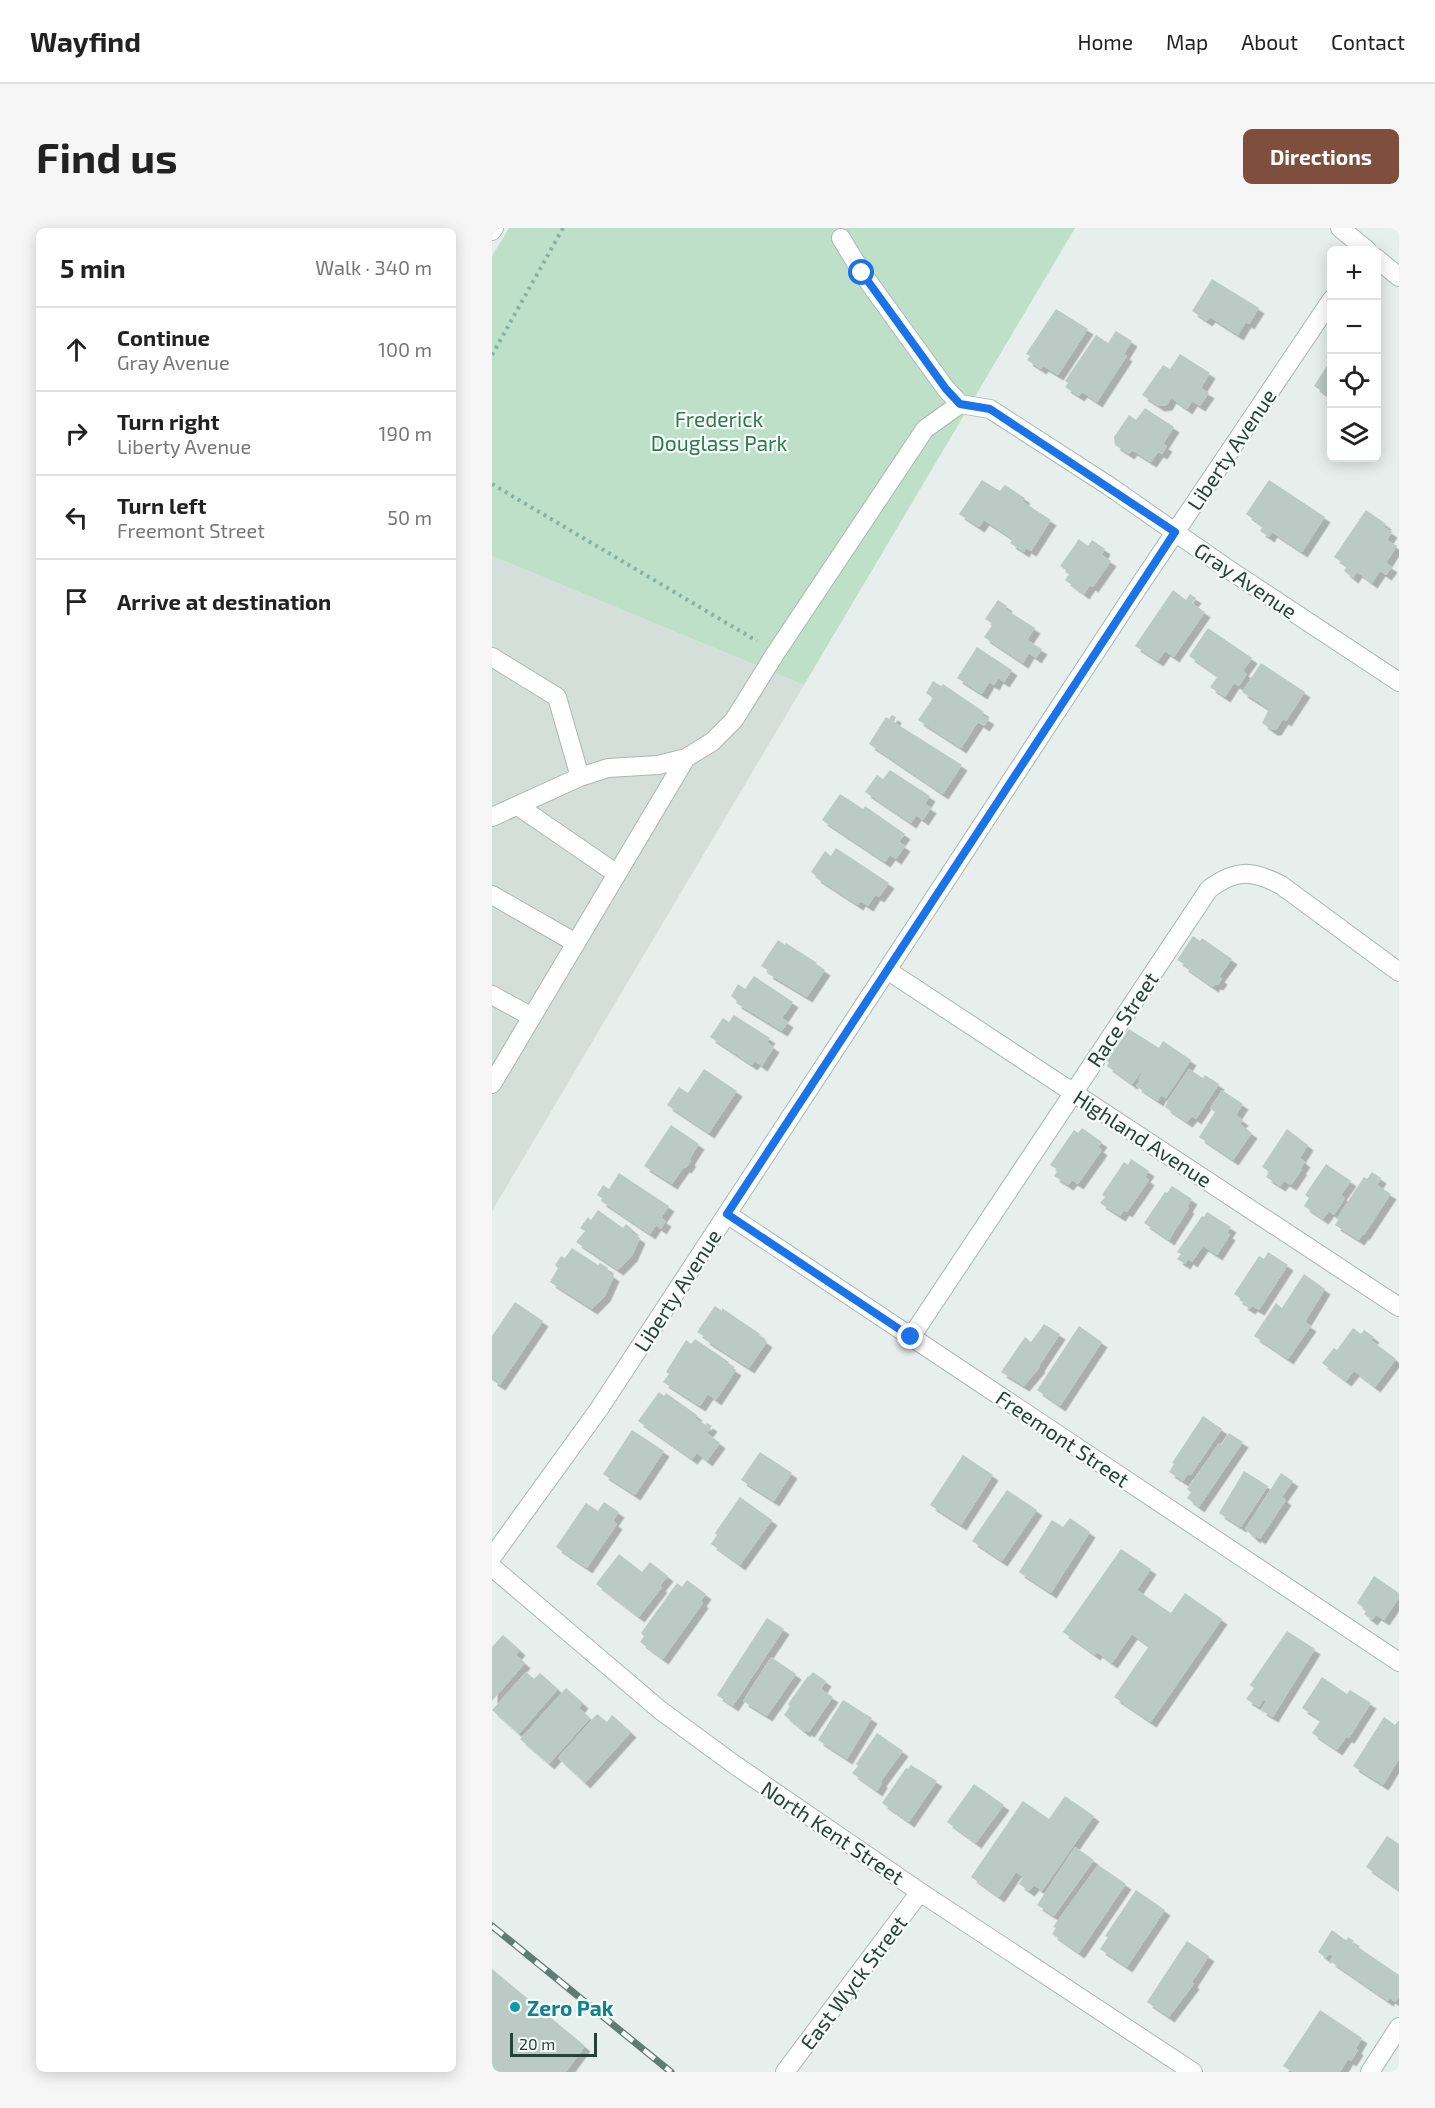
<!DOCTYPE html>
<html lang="en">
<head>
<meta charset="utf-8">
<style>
  body { margin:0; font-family:"Exo 2",sans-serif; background:#f6f6f6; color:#222 }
  .controls { position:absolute; right:18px; top:18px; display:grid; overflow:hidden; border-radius:9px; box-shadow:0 3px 15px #0003 }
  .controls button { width:54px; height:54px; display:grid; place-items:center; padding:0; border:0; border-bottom:2px solid #e0e0e0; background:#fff; color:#222; font:30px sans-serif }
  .scale { position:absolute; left:18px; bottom:15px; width:87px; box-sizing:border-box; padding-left:6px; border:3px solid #24423a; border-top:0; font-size:16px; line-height:21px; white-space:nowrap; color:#24423a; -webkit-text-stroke:4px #f7fbf9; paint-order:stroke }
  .stop { position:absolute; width:18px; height:18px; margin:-14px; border:4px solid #1a73e8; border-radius:50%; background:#fff }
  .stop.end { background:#1a73e8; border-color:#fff; box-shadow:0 2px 6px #0008 }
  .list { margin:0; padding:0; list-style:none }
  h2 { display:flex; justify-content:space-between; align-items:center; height:78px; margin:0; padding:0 24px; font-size:26px }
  h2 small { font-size:20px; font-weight:400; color:#767676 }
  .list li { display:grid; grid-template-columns:39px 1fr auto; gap:18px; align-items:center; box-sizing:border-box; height:84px; padding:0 24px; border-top:2px solid #e0e0e0 }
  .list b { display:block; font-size:22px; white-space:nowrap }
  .list p { margin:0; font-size:20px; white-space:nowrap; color:#767676 }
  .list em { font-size:20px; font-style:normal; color:#767676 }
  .icon { flex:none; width:33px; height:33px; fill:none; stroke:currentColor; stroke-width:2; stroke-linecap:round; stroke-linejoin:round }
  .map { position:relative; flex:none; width:907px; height:1844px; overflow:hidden; border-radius:9px }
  header { display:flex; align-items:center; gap:36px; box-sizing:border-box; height:84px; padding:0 30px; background:#fff; border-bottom:2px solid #e0e0e0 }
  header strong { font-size:28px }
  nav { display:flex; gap:33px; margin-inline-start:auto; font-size:21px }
  .intro { display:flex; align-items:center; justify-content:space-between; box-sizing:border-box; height:144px; padding:0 36px }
  h1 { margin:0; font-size:42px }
  .button { padding:15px 27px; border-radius:9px; background:#804e3d; color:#fff; font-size:21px; font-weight:700 }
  main { display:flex; gap:36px; padding:0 36px }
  aside { flex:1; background:#fff; border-radius:9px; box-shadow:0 3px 15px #0003 }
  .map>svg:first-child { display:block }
  .built { fill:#d4dfda }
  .green { fill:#bfe0c8 }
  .building { fill:#bbcac4; filter:url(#shadow) }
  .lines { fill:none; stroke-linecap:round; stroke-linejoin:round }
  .minor-casing { stroke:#a8b8b2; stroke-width:20 }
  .path { stroke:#86b3a5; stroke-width:4; stroke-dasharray:3 4.5; stroke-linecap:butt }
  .minor { stroke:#fff; stroke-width:18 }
  .rail-casing { stroke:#5f7d75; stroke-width:7 }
  .rail { stroke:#f7fbf9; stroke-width:4.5; stroke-dasharray:14; stroke-linecap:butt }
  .route { stroke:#1a73e8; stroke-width:8 }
  .culture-dot { fill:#0f9aa8; stroke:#f7fbf9; stroke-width:2 }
  .labels { text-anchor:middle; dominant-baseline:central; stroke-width:4.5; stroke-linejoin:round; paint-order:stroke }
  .park-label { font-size:21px; fill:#2d7a4b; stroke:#f7fbf9 }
  .street-label { font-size:21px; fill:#24423a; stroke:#f7fbf9 }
  .culture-label { font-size:21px; font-weight:bold; fill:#0d838f; stroke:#f7fbf9; text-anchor:start }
</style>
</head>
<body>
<header>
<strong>Wayfind</strong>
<nav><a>Home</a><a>Map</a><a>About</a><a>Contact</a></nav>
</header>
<div class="intro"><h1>Find us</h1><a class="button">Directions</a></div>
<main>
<aside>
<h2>5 min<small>Walk · 340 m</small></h2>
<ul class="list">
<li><svg class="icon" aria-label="ahead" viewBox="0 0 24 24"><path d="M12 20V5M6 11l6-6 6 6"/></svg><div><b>Continue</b><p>Gray Avenue</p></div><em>100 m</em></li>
<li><svg class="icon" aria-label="right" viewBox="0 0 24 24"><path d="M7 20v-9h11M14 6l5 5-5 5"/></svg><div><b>Turn right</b><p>Liberty Avenue</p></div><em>190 m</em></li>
<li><svg class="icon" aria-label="left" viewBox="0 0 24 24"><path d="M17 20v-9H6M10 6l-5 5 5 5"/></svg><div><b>Turn left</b><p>Freemont Street</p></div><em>50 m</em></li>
<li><svg class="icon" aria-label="arrive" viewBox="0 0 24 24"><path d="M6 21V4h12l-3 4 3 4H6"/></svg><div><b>Arrive at destination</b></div></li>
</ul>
</aside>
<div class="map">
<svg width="907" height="1844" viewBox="0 0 907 1844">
  <defs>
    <filter id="shadow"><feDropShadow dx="5.5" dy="5.5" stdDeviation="0" flood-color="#0004"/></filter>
  </defs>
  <rect width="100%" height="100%" fill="#e6efeb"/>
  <!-- built -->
  <path class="built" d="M0,328L312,457L0,983Z"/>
  <!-- green -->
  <path class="green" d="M17,0H583L312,457L0,328V28Z"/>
  <!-- building -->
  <path class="building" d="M720,51L767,80L757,96L754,94L746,107L718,89L715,93L700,83Z
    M564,81L596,101L566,147L551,138L549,141L535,132L538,128L534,126Z
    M624,103L640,113L632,126L635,128L605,174L590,164L587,168L573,159L576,155L573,153L604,107L616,115Z
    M688,126L718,145L709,160L717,165L708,178L700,173L695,181L679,170L675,177L667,178L650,167L671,137L678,141Z
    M840,127V170L822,158L836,136L834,135Z
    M653,180L682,199L671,216L675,218L670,226L666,224L659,234L640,222L637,226L623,217L622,209L637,187L644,192Z
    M490,252L508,263L513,257L533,270L530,273L559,292L539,323L534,320L532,324L518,315L521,311L492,292L487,299L467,286Z
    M777,252L833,289L810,324L780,304L777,309L768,303L771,298L754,286Z
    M874,282L894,296L892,299L900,304L895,312L905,318L894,335L900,339L894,347L888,343L880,355L865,344L861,350L852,343L855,338L842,329Z
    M587,311L596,318L600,312L613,321L610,327L619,333L601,359L598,357L592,366L573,352L578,345L568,338Z
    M681,362L694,372L698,366L704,370L700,375L713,384L682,429L673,423L666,433L643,418Z
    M506,372L515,378L513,381L543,400L535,412L550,421L544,430L537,425L531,435L492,409L501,396L493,391Z
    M716,400L760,430L751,443L755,446L747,458L742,455L733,469L718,459L726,448L697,428Z
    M485,419L520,442L512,454L506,450L502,457L497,454L490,466L465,450Z
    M769,435L813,464L794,493L791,491L784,502H780L770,495L777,481L750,464Z
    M441,453L449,458L451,456L492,484L490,487L497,491L492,498L486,494L469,520L426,492L441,470L434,465Z
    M400,487L404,489L402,494L470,537L451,566L377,516L394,489L397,491Z
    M398,542L438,568L433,576L439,580L431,592L424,587L419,595L373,564L385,547L391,551Z
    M348,566L371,581L373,578L413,606L407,614L413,618L404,631L398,627L393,634L330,592Z
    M344,620L397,655L387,669L383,667L376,678L368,673L366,677L323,649L324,648L319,644L333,623L339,628Z
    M701,708L708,713L710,710L740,731L727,749L730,751L726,757L723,756L721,759L691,738L692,736L685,732Z
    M286,712L293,717L294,715L325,735L324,736L333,742L315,769L275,745L277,743L269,738Z
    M262,748L301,774L290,790L296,794L290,803L244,775L245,773L239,768L246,756L253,761Z
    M242,787L278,810L275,814L282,819L270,838L263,833L260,837L218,809L231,790L237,794Z
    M637,801L667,820L671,813L699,832L674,870L669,867L666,873L644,858L648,853L646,852L655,837L640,856L615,838L617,835L615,833Z
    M212,841L245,863L217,905L175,877L187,859L196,865Z
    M697,841L711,850L713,847L727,856L704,891L700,888L695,894L673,879L676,872Z
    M730,862L751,876L744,887L751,892L748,896L760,905L741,932L707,909L723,884L718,880Z
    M179,897L207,916L197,932L199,933L194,940L192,939L180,956L152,938Z
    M590,900L610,914L606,919L610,922L586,956L580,952L576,957L562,948L566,942L558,937L582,902L586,905Z
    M795,901L816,917L808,930L813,934L808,941H810L799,957L792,953L788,958L774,949L777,944L770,939Z
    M639,931L657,943L653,949L657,952L635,984L632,982L628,988L608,975L613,969L610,967L632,934L636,937Z
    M834,936L859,953L849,967L853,970L842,987L837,983L831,991L812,978L817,970L813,967Z
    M880,944L889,950L885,957L899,966L872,1007L871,1006L867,1012L843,997L847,991L845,990L872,949L875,951Z
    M127,945L177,978L169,990L174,993L169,1001L164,997L158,1006L109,973L110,970L105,967L111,957L117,961Z
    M680,958L700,971L695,979L697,980L677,1012L652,995L673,964L675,965Z
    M106,982L131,1000L134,996L141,1002L139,1004L148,1010L140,1028L126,1042L84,1014L93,1003L88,1000L96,989L99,992Z
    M715,984L739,999L735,1005L738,1007L725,1027L711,1018L700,1034L696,1031L693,1036L685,1031L689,1026L685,1024L710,988L712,989Z
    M80,1020L106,1037L108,1035L116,1040L115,1043L122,1048L113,1068L100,1081L58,1054L66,1040L63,1037L69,1028L73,1030Z
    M776,1024L796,1037L767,1082L760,1078L758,1081L750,1076L752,1073L742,1066L767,1028L772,1031Z
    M812,1046L833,1061L813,1094L819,1098L796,1131L762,1108L784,1075L790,1080Z
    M23,1074L51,1093L8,1157L0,1152V1108Z
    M223,1078L230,1083V1080L268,1106L267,1108L275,1114L257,1140L212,1111L213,1109L205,1104Z
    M552,1096L568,1106L547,1138L548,1139L532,1158L509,1144L533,1109L539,1114Z
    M587,1098L610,1114L568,1178L545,1162Z
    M861,1100L869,1106L872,1102L882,1109L879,1112L904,1131L883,1159L862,1143L854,1153L830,1135L842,1120L845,1122Z
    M203,1111L237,1134L235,1136L244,1142L224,1172L216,1166L208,1178L171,1154L177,1146L174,1144L194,1112L199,1116Z
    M167,1164L172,1168L174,1165L205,1187L203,1190L214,1197L215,1195L220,1198L215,1205L228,1215L215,1233L205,1225L200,1231L146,1193Z
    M711,1188L730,1201L699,1247L696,1246L691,1253L677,1244L682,1236L680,1235Z
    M140,1202L172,1223L143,1267L111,1246Z
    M737,1205L751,1214L707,1279L695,1270L699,1264L695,1261L727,1215L729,1217Z
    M268,1224L300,1245L282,1273L249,1252Z
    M471,1227L501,1247L469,1297L438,1277Z
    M752,1243L776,1258L749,1299L727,1285Z
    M789,1245L801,1253L790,1269L794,1272L768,1311L764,1308L763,1310L753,1301Z
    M515,1262L545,1282L510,1333L480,1313Z
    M248,1269L280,1292L248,1337L219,1316L225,1307L223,1305Z
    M112,1274L127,1284L121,1293L125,1296L95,1340L64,1319L94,1275L106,1283Z
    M578,1290L598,1304L559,1365L527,1344L560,1292L571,1299Z
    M629,1321L659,1341L645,1362L679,1385L693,1365L730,1391L659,1494L622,1469L657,1418L640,1406L620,1435L605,1424L603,1427L571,1404Z
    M127,1326L150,1344L158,1334L176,1348L168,1358L170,1359L147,1389L104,1356Z
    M882,1348L907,1365V1370L892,1392L884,1387L880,1392L872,1386L875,1382L865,1375Z
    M195,1352L214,1366L209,1373L211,1375L171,1431L148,1414L152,1408L149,1405L185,1355L190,1359Z
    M275,1390L292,1401L241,1478L225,1467Z
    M795,1403L823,1421L781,1489L769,1482L774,1473L771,1472L767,1479L754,1471L762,1460L758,1457Z
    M11,1407L28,1422L24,1427L33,1435L0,1473V1419Z
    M279,1429L304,1446L275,1488L251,1473Z
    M34,1444L42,1451L48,1445L66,1461L27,1506L0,1482Z
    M321,1444L334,1453L329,1461L341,1469L317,1504L314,1502L313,1504L292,1487L298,1478L296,1476L316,1448L317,1449Z
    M830,1449L855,1466L858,1462L879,1475L857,1510L854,1509L845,1522L820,1505L829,1492L810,1480Z
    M74,1460L91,1475L87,1480L98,1490L57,1536L28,1511Z
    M351,1472L380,1490L355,1531L326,1512Z
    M105,1486L115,1494L120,1487L139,1504L93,1555L66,1530Z
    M892,1489L903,1497L907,1492V1531L891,1557L861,1538Z
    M385,1505L411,1523L389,1553L390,1555L385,1563L360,1545L366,1538L364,1536Z
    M419,1537L445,1553L417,1594L390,1575L414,1540L416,1541Z
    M482,1556L512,1577L484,1615L455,1594Z
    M573,1568L602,1588L550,1663L542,1657L537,1663L527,1656L531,1649L524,1644L507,1669L479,1649L531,1573L557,1591Z
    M895,1608L907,1616V1662L874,1639Z
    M583,1619L602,1632L562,1688L545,1677Z
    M606,1637L634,1656L587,1725L560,1706L564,1700L561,1699Z
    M644,1662L673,1682L635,1739L608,1721L616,1709L613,1708Z
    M840,1702L852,1711L855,1712L856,1709L862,1713L860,1715L907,1747V1769L903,1774L898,1770L896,1773L838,1733L841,1728L837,1726L834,1730L826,1724Z
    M695,1713L717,1728L700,1754L702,1756L677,1789L655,1774Z
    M0,1741L93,1818L74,1844H0Z
    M828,1782L870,1810L864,1820L866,1822L859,1833L856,1831L848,1844H801L791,1838Z"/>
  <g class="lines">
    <!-- minor casing -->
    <g class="minor-casing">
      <path id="minor" d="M848,0L875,22
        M0,3L2,0
        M349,10L370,45L454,161L468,176L498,181L617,258L733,339L907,454
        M884,30L907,49
        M0,429L65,469L88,549
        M26,578L125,646
        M0,589L88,549L116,540L166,537L194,530L220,514L242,492L283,426L433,201L468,176
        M0,667L84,715
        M395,742L907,1079
        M0,767L40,789
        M0,856L194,530
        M235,986L907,1434
        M419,1109L717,661C744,641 760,642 789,657L907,744
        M0,1329L107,1181L641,367L840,71
        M0,1339L168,1482L243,1537L428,1664L701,1844
        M293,1844L428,1664
        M878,1844L907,1799"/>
    </g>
    <!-- path -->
    <path class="path" d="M0,127L71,0
      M0,256L265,413"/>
    <!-- minor -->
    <use href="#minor" class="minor"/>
    <!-- rail casing -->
    <g class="rail-casing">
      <path id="rail" d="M0,1698L179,1844"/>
    </g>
    <!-- rail -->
    <use href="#rail" class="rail"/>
  </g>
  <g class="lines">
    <!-- route -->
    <path class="route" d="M370,45L454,161L468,176L498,181L683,304L235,986L419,1109"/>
  </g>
  <!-- markers -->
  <circle class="culture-dot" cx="23" cy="1779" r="6"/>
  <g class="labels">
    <!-- park labels -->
    <g class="park-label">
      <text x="227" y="190">Frederick<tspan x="227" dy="24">Douglass Park</tspan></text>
    </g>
    <!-- street labels -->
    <g class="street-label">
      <text transform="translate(739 221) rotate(-56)">Liberty Avenue</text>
      <text transform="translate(754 352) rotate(34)">Gray Avenue</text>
      <text transform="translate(630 791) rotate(-56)">Race Street</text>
      <text transform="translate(651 910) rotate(33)">Highland Avenue</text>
      <text transform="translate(185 1062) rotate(-57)">Liberty Avenue</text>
      <text transform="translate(571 1210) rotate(34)">Freemont Street</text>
      <text transform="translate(341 1604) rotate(34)">North Kent Street</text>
      <text transform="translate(361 1754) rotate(-53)">East Wyck Street</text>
    </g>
    <!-- culture labels -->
    <g class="culture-label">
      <text x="35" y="1779">Zero Pak</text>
    </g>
  </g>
</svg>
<div class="controls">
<button>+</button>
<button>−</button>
<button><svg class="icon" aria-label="locate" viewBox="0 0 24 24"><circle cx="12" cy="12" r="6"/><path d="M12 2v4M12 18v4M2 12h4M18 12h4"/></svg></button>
<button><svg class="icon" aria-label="layers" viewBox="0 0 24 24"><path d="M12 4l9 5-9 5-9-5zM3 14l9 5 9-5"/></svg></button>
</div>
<div class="scale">20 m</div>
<div class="stop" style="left:370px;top:45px"></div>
<div class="stop end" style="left:419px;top:1109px"></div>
</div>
</main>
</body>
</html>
